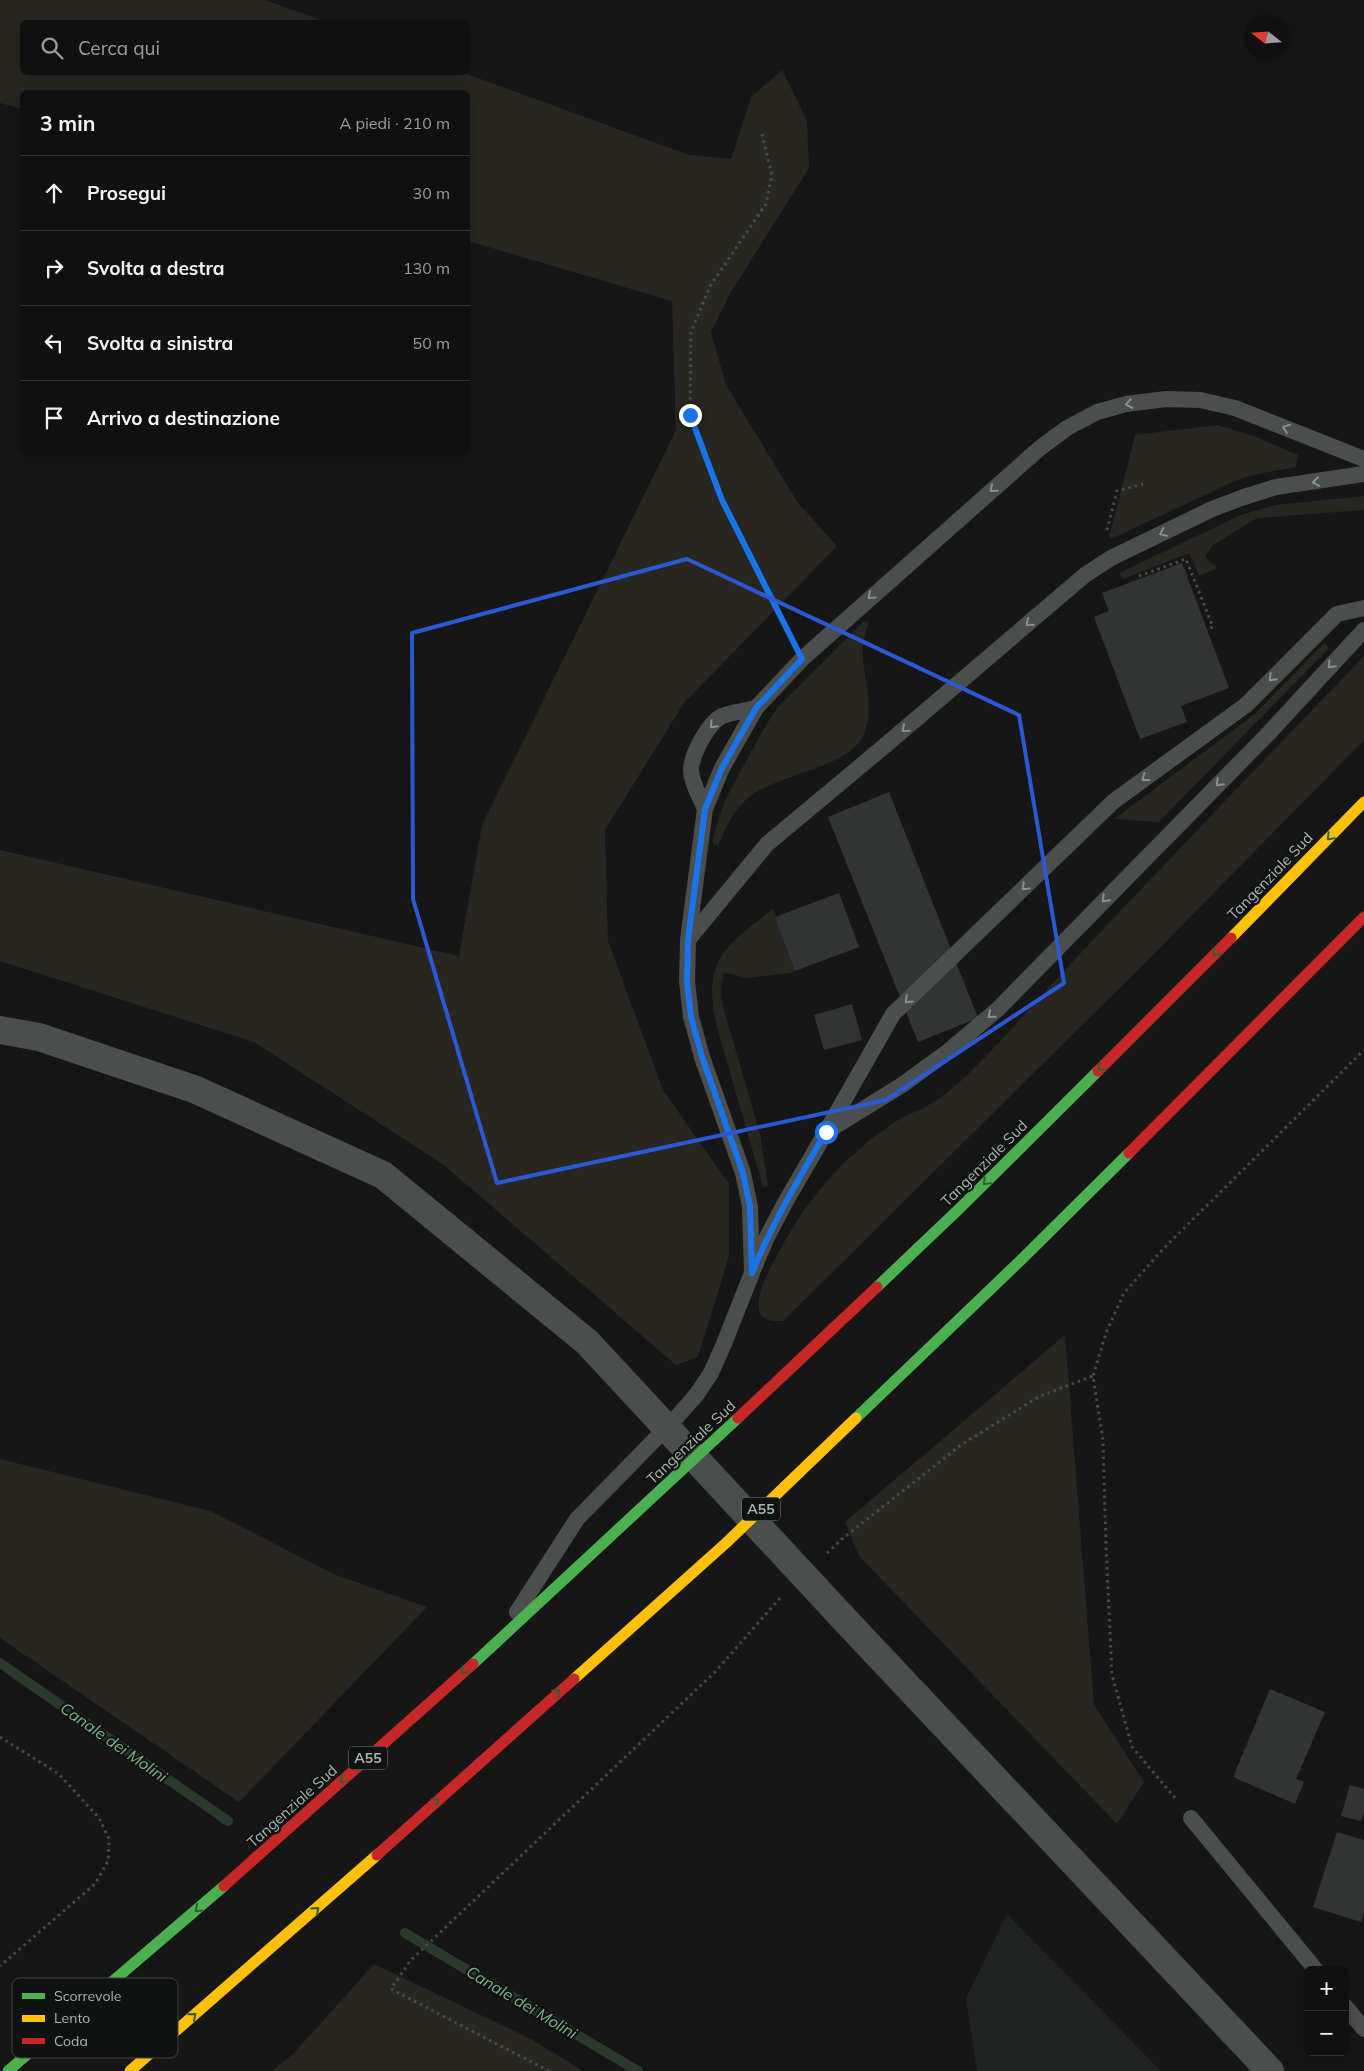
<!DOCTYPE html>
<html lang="it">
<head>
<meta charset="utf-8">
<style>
  body { margin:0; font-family:Mulish,sans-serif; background:#1e1e1e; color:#f1f3f6 }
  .controls { position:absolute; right:15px; bottom:15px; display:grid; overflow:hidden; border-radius:8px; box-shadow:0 2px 12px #0003 }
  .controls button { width:45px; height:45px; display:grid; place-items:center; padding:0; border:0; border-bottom:1px solid #303030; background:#101010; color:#f1f3f6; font:25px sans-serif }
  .compass { position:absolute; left:1244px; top:15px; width:45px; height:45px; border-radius:50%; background:#101010; box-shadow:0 2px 12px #0003; rotate:287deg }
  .stop { position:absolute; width:15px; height:15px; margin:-11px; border:4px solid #1a73e8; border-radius:50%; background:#fff }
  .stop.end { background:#1a73e8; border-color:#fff; box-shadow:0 1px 5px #0008 }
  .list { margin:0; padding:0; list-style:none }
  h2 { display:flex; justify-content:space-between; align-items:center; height:65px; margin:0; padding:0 20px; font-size:21px }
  h2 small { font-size:16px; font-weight:400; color:#9c9d9f }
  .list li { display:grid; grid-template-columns:32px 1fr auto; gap:15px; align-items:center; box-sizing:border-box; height:75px; padding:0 20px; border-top:1px solid #303030 }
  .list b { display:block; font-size:19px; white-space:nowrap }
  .list em { font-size:16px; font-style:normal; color:#9c9d9f }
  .icon { flex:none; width:28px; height:28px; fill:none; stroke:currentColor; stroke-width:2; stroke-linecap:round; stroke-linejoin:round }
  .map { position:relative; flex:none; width:1364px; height:2071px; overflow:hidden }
  .search { position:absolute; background:#101010; box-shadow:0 2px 12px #0003; left:20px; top:20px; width:450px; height:55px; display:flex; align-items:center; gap:12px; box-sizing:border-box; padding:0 18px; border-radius:8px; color:#9c9d9f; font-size:19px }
  .panel { position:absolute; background:#101010; box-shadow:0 2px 12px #0003; left:20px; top:90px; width:450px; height:365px; border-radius:8px }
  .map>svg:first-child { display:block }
  .built { fill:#202222 }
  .green { fill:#282620 }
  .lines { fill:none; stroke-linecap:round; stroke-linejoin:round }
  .stream { stroke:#29392b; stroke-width:10 }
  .building { fill:#323433 }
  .path { stroke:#464a48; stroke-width:3; stroke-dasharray:2.5 4; stroke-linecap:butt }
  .lane { stroke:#4a4f4d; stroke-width:16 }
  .street { stroke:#4a4f4d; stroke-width:28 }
  .fast { stroke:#4caf50; stroke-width:11 }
  .slow { stroke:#ffc107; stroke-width:11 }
  .jam { stroke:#c62828; stroke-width:11 }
  .oneway { stroke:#86938b }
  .oneway2 { stroke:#2e6031 }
  .route { stroke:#1a73e8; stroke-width:6 }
  .marked { fill:none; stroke:#2b59d4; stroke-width:4; stroke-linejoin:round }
  .labels { text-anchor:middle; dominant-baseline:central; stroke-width:4.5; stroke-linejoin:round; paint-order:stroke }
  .shield { fill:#101212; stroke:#7a867e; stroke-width:1 }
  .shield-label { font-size:14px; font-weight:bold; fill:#a7b8ad }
  .street-label { font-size:15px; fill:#a7b8ad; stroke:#101212 }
  .water-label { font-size:16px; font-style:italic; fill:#7db486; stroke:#101212 }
  .key { fill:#101212; stroke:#3d4440; stroke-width:1 }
  .key-label { font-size:14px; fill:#a7b8ad }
</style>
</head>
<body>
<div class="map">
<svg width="1364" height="2071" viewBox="0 0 1364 2071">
  <rect width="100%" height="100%" fill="#161616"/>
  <!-- built -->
  <path class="built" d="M1007,1914L1076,1984L1161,2071H977L966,1998Z"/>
  <!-- green -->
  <path class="green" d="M0,0H265L327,22H22V72L464,73L689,155L731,159L751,97L782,70L807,121L809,168L731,292L711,332L726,385L798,503L837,546L684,703L605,830L608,941L663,1090L729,1184V1256L698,1357L676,1365L444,1165L254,1042L0,961V850L459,956L482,825L676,430L672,301L468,241V92H22V109L0,103Z
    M1217,425L1254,436L1298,455L1296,467L1253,475L1237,480L1113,538H1109L1135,435Z
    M1364,496V510L1257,518L1213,545L1205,557L1217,568L1199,576L1189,553L1123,579L1119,573L1243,514L1276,505Z
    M869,621C866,632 862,643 863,655C864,682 876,712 862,738C845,769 776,774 748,798C733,811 725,828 718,846L713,843V837L725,800L763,730L777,708L863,622Z
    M1324,643L1329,648L1159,822L1114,819L1255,714Z
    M1364,656V740L1146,962L783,1321C777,1321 769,1322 764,1318C748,1305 772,1264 780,1250C808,1197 848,1152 898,1120C906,1115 915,1112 924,1108C938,1100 952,1089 965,1077C1005,1039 1041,994 1080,954C1174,854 1269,755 1364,656Z
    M773,909L795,971L790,973L747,978L724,973C720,986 721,997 724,1010L760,1134L768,1186L763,1187L717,1027C701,960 725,946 773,909Z
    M1065,1335L1094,1705L1144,1782L1117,1824L859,1556L845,1522Z
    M0,1459L210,1511L336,1575L427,1607L239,1802L0,1638Z
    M374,1964L531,2039L583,2071H272L293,2054Z"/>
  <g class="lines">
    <!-- stream -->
    <path class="stream" d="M0,1663L228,1821
      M405,1933L638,2071"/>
  </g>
  <!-- building -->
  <path class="building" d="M1182,563L1229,688L1181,706L1187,722L1140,739L1094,617L1109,611L1102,593Z
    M889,792L978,1018L918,1042L828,817Z
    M839,893L859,947L795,971L775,917Z
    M852,1004L862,1040L824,1050L814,1015Z
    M1270,1689L1325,1712L1296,1779L1304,1782L1295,1804L1233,1777Z
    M1350,1785L1364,1789V1812L1361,1821L1341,1816Z
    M1337,1832L1364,1840V1911L1361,1922L1313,1907Z"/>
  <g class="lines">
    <!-- path -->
    <path class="path" d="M762,134L772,175L766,204L710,286L691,332L690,415L722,500L790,636
      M1107,530L1117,491L1143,484
      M1139,576L1186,559L1213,627L1207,629
      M827,1553L842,1539L961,1445L1040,1396L1093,1376
      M0,1737L59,1774L99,1818L109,1839L108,1861L95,1884L0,1966
      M1175,1798L1132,1747L1112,1675L1106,1546L1103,1440L1093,1376L1106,1333L1124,1293L1163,1249L1364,1050
      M549,2071L391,1989L410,1961L715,1672L781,1597"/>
    <!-- lane -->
    <path class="lane" d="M705,809C700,797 691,782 691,769C692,754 708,723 722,716C732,712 746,711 756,708
      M688,940L705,809L722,768L756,708L802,659L1040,448L1067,428L1097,412L1126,404L1166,399L1200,400L1235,408L1364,459
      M827,1130L893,1014L1114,801L1246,705L1337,614L1364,608
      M754,1268L767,1237L786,1201L826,1132L902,1085L946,1053L998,1009L1267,735L1364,630
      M517,1612L577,1519L676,1418L697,1394L711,1373L723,1346L752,1273L750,1207L743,1173L702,1057L691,1017L687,981L688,940L767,844L881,749L1085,575L1111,558L1212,509L1244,497L1276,487L1364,474
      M1191,1818L1316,1970
      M1345,2006L1364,2029"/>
    <!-- street -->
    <path class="street" d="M0,1030L39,1037L194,1089L383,1175L587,1342L846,1621L1270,2071"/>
    <!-- fast -->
    <path class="fast" d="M877,1287L960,1208L1098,1071
      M856,1418L1021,1260L1129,1153
      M473,1664L738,1418
      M8,2071L224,1886"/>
    <!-- slow -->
    <path class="slow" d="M1231,938L1364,802
      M574,1679L726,1543L856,1418
      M130,2071L377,1855"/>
    <!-- jam -->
    <path class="jam" d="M1098,1071L1231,938
      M1129,1153L1364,917
      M738,1418L877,1287
      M377,1855L574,1679
      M224,1886L473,1664"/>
  </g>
  <!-- one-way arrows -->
  <defs><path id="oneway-chevron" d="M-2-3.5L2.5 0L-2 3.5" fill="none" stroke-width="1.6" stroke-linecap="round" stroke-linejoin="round" transform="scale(1.25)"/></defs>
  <g class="oneway">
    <use href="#oneway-chevron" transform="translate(1129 404) rotate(170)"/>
    <use href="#oneway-chevron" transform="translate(1286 428) rotate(-159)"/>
    <use href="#oneway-chevron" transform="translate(1316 482) rotate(172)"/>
    <use href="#oneway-chevron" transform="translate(993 489) rotate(139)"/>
    <use href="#oneway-chevron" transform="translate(1163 533) rotate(154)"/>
    <use href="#oneway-chevron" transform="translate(871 596) rotate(138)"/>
    <use href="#oneway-chevron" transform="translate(1029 623) rotate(139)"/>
    <use href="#oneway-chevron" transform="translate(1331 665) rotate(133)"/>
    <use href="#oneway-chevron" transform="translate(1272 678) rotate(135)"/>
    <use href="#oneway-chevron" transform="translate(713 725) rotate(133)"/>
    <use href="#oneway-chevron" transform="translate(905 729) rotate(139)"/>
    <use href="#oneway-chevron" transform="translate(1145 778) rotate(143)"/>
    <use href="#oneway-chevron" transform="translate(1219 783) rotate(135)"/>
    <use href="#oneway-chevron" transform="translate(1025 887) rotate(136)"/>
    <use href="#oneway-chevron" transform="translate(1105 899) rotate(134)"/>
    <use href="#oneway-chevron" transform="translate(908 1000) rotate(136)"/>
    <use href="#oneway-chevron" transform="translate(991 1015) rotate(140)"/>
  </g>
  <g class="oneway2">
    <use href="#oneway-chevron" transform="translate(1330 837) rotate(134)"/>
    <use href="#oneway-chevron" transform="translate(1216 953) rotate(134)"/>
    <use href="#oneway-chevron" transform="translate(1101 1068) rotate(135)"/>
    <use href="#oneway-chevron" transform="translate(986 1182) rotate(135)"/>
    <use href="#oneway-chevron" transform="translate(464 1671) rotate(138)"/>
    <use href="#oneway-chevron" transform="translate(557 1692) rotate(-42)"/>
    <use href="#oneway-chevron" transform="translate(343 1780) rotate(138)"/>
    <use href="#oneway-chevron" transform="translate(436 1801) rotate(-42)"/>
    <use href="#oneway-chevron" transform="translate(198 1909) rotate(140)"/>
    <use href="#oneway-chevron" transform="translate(316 1910) rotate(-42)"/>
    <use href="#oneway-chevron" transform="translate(193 2016) rotate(-41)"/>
  </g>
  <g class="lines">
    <!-- route -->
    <path class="route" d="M690,415L722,500L802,659L756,708L722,768L705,809L688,940L687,981L691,1017L702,1057L743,1173L750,1207L752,1273C772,1224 799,1178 826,1132"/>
  </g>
  <!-- marked area -->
  <path class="marked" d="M687,559L1019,715L1064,983L886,1100L497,1183L413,899L412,633Z"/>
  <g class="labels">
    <!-- shield labels -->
    <g class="shield">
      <rect x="742" y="1497.5" width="38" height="23" rx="4"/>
      <rect x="349" y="1746.5" width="38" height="23" rx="4"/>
    </g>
    <g class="shield-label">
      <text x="761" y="1509">A55</text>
      <text x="368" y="1758">A55</text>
    </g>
    <!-- street labels -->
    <g class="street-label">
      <text transform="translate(1270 876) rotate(-46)">Tangenziale Sud</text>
      <text transform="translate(984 1163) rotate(-45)">Tangenziale Sud</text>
      <text transform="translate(691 1442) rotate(-43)">Tangenziale Sud</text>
      <text transform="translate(292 1806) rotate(-42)">Tangenziale Sud</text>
    </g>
    <!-- water labels -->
    <g class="water-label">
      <text transform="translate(114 1742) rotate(35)">Canale dei Molini</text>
      <text transform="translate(522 2002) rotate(31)">Canale dei Molini</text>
    </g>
  </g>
  <!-- legend -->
  <rect x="12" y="1978" width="166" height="80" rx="8" class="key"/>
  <rect x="22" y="1993" width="23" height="6" fill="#4caf50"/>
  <rect x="22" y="2015" width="23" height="7" fill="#ffc107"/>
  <rect x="22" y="2038" width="23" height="6" fill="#c62828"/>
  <g class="key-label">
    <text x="54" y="2001">Scorrevole</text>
    <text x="54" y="2023">Lento</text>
    <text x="54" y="2046">Coda</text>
  </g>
</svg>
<div class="controls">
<button>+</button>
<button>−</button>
</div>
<svg class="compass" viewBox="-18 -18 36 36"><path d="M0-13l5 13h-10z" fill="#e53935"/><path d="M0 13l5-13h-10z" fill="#9c9d9f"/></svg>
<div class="stop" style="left:826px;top:1132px"></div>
<div class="stop end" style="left:690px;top:415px"></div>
<div class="search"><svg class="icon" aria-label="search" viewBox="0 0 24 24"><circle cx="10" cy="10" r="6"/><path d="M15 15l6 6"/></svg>Cerca qui</div>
<section class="panel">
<h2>3 min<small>A piedi · 210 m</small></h2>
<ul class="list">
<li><svg class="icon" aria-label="ahead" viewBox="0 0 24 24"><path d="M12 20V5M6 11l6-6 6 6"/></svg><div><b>Prosegui</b></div><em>30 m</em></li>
<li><svg class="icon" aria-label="right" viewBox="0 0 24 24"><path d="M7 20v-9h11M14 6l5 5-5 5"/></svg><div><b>Svolta a destra</b></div><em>130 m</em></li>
<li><svg class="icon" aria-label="left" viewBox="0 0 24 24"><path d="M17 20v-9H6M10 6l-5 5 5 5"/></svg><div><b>Svolta a sinistra</b></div><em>50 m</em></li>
<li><svg class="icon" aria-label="arrive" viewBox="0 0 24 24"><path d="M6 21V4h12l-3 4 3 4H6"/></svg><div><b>Arrivo a destinazione</b></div></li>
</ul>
</section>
</div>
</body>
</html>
